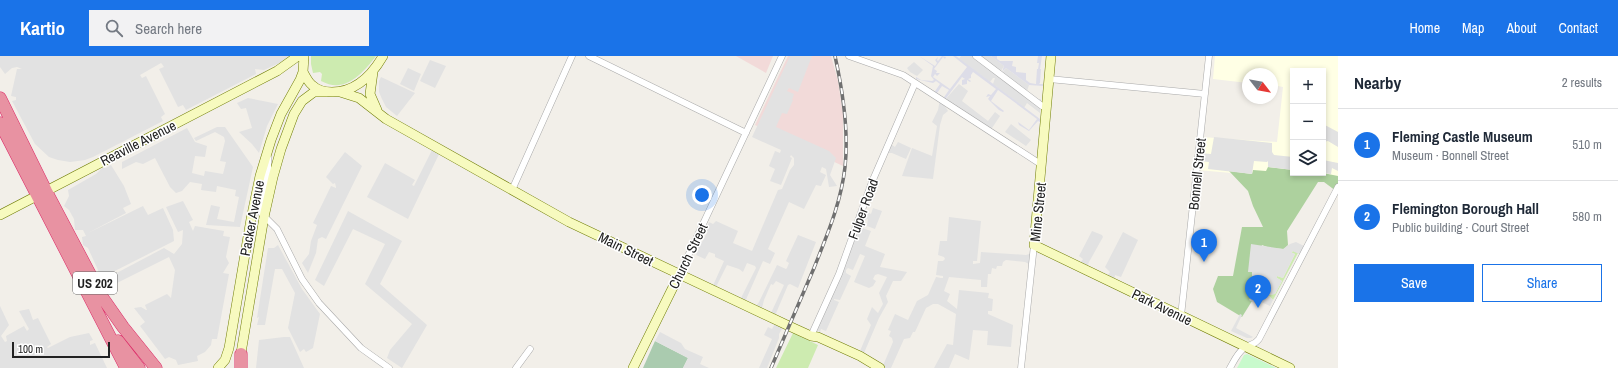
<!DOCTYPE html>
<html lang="en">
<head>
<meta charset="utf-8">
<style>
  body { margin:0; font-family:"Archivo Narrow",sans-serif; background:#f2f2f3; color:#1f2937 }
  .controls { position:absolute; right:12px; top:12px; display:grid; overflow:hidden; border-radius:0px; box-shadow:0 2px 6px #0003 }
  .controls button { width:36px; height:36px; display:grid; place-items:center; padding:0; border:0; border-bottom:1px solid #e0e1e3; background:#fff; color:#1f2937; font:20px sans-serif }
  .compass { position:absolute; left:1242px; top:12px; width:36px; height:36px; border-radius:50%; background:#fff; box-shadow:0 2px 6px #0003; rotate:121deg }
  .scale { position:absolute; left:12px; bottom:10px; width:98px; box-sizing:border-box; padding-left:4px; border:2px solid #222; border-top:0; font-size:11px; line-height:14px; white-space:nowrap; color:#222; -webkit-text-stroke:3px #fff; paint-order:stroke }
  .you { position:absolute; left:702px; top:139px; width:14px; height:14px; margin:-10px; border:3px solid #fff; border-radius:50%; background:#1a73e8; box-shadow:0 0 0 6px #1a73e833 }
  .badge { display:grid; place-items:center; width:26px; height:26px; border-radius:50%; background:#1a73e8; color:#fff; font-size:13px; font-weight:700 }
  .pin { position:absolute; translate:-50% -33px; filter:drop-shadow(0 1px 2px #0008) }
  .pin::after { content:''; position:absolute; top:21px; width:14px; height:12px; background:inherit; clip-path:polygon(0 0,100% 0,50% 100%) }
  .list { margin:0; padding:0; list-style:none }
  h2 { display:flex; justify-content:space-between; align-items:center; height:52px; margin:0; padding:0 16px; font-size:17px }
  h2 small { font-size:13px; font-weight:400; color:#747a83 }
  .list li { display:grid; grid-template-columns:26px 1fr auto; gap:12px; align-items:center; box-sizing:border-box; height:72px; padding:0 16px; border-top:1px solid #e0e1e3 }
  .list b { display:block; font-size:15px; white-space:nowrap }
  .list p { margin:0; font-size:13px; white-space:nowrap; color:#747a83 }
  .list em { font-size:13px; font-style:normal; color:#747a83 }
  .actions { display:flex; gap:8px; padding:12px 16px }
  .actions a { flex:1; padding:9px 0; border:1px solid #1a73e8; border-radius:0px; text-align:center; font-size:14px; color:#1a73e8 }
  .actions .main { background:#1a73e8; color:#fff }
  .icon { flex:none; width:22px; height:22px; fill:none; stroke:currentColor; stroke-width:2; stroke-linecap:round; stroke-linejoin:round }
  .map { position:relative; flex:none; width:1338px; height:312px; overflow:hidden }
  header { display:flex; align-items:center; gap:24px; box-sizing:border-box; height:56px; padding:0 20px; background:#1a73e8; color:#fff }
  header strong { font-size:19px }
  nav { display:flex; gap:22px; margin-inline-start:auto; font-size:14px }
  .search { width:280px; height:36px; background:#f2f2f3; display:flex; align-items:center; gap:10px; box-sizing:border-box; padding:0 14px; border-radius:0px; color:#747a83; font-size:15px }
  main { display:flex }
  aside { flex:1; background:#fff }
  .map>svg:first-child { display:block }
  .commercial { fill:#f2dad9 }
  .education { fill:#ffffe5; fill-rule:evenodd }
  .grass { fill:#cdebb0 }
  .forest { fill:#add19e }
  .cemetery { fill:#aacbaf }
  .park { fill:#c8facc }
  .parking { fill:#e2e2e2 }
  .plaza { fill:#dddde8 }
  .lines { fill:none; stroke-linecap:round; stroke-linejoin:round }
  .street-casing { stroke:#a9a9a9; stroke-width:7 }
  .secondary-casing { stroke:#707d05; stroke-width:10 }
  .highway-casing { stroke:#dc2a67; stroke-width:13 }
  .street { stroke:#fff; stroke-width:6 }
  .secondary { stroke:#f7fabf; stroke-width:9 }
  .highway { stroke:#e892a2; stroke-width:12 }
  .rail-casing { stroke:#707070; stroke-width:3.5 }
  .rail { stroke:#fff; stroke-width:2; stroke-dasharray:6; stroke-linecap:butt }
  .labels { text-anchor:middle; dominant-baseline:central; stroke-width:3; stroke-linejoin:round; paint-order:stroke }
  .shield { fill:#fff; stroke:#646464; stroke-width:1 }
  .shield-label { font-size:13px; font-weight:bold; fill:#222 }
  .street-label { font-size:14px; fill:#222; stroke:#fff }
</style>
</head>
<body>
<header>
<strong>Kartio</strong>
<div class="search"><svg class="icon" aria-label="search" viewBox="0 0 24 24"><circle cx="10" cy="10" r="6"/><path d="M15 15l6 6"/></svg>Search here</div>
<nav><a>Home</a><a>Map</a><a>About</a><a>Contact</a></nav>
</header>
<main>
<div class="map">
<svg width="1338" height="312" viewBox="0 0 1338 312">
  <rect width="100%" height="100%" fill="#f2efe9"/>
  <!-- commercial -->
  <path class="commercial" d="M736,0H773L766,17Z
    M788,0H831L838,25L843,58V110L755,69Z"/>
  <!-- education -->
  <path class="education" d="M1215,0H1338V126L1197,114L1201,81L1277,86L1283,31L1272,29V18H1248V27L1213,23ZM1293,15H1323V117H1293Z"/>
  <!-- grass -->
  <path class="grass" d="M311,0H376C362,18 345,38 321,25L322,18L320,16L313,17L311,8Z
    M1293,194L1298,197L1273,244L1268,239L1275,238L1282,225L1277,222V220L1283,222L1295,198L1292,197Z
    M793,277L818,289L808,312H776Z"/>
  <!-- forest -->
  <path class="forest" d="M1268,111L1293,114V117H1323L1338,120V130L1336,135L1324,126H1318L1287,175L1288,189L1284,193L1270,192L1262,189L1252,220L1260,223L1266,228L1265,229L1260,224L1250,244L1252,245L1242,261L1217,246L1213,233L1218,220H1233L1242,171H1263L1253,150L1248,135L1229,115L1252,118L1253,114L1266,115Z"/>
  <!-- cemetery -->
  <path class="cemetery" d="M655,285L688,302L683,312H643Z"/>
  <!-- park -->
  <path class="park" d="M1247,298L1276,312H1237L1244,299Z"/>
  <!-- parking -->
  <path class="parking" d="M0,0H291L286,4L264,14L255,13L256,18L186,54L183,49L178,51L159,13L164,11L162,8L161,7L140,19L142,22L146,20L165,58L161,61L163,65L93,101L85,104L70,106L58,104L49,101L35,88L12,45L16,44V41L11,40L17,13H22L17,11L12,12L5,18L0,11Z
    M790,0H812L798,36L789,32L787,35L794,38L792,44H793L787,58L782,57L776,71L829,95L836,102L830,119L837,130L829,131L826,113L822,111L820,116L826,119L821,130L816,129L804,153L789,146L768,193L775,197L770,208L763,205L744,248L739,246L756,212L755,210L747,207L743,216L739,213L727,209L714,235L711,234L724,205L715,201V198L709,196L705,203L696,199L699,192H697L700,185L702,186L708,175H705L709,166L713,168L716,165L738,175L733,187L752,195L778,134L782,133L790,114L794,109V102L791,99L790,101L792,102L781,129L770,125L775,113L769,110L775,95L780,97L781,94L752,81Z
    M961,0H991L1004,10L1001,15L1003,16L1006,12L1029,29L1027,35L1038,43H1041L1040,57L1027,47L1024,52L993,28L995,22H993L990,26L959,3Z
    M430,4L446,10L435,32L420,25Z
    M914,6L923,14L917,20L910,16L907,12Z
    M408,12L421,18L414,35L400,28Z
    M381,21L415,37L397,60L386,51L382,43L379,36V25Z
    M959,28L968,35L962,45L988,65L995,56L1000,60L990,75L944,45Z
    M248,42L278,48L267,70L259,97L252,88L239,76L252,72L246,52L241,53L237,47Z
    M940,43L948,55L943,59L940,69L933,123L902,120L912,92L932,100L937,70L932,66L938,54Z
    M1011,68L1031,84L1026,90L1005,76Z
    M1323,68L1338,76V91L1328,85L1323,86Z
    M217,71H225L253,111L240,171L206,169L211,149L220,151L217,163L234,166L239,141L235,140L236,134L217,130L216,136L201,134L202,128L190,126L182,135L176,137L170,131L155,102L143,108L136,106L122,113V106L187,72L195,86L207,90L205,101L195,100L192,117L204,120L205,115L223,118L226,106L220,105L225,85L224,81L215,76L196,85L194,82Z
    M1214,81L1272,87V96L1274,99L1293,101V114L1268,111V105L1267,106L1254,105L1252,118L1208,113L1209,106L1198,105L1199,97L1211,98Z
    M898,86L911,92L906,103L892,97H884L889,87L895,91Z
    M434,90L441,94L408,163L367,141L385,107L415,124L412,129L414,130Z
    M345,96L362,110L326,183L322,181L318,183L316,197L308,217L302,207L309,198L311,185L317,169L313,167L331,130L336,132V131L335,127L333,128L326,121Z
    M1323,104L1338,107V115L1332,112L1331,118L1323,117Z
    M111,109L124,130L131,148L123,152L126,157L88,177L143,150L148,159L163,152L173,174L174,185L105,220L99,218L98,214L88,192L83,189L82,181L86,180L83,174H75L74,163L69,154L64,150L69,140L68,134L96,118L102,112H106Z
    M183,145L193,164L189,166L193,175L195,170L224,175L223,180L230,181L226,201L229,207L223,217L229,218L217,283H212L211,289L205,296L197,300L198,305L178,309L176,304L169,301L165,303L140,270L145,266L134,252L141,251L146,254H147L145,249L167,238L171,242L175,214L169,201L117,227L109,221L164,192L174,198L182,188L183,174L178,176L166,151Z
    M873,152L882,155L875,173L867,170L868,163L864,164L862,172L871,175L865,190L885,198L880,211L907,216L901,225H893L886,240L888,246L879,262L864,297L860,295L871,269L867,263L872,251L878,257L883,248L879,237L887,221L878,218L875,219L873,223L876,225L873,230L869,232L854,226L865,200L860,198L853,214L848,212L846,214V217L851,220L840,244L834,243V244L839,246L826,275L821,273L820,276L814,273L863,154L871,158Z
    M348,155L402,185L380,228L427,269L402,312L387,302L390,294L412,268L365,228L385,188L353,173L324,230L315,224Z
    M949,161L981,165L977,205H973V208L980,207L981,196L1026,199L1033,197L1029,208L1025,206L1006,204L1003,206L1002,210H997L996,213L992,212L991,218H988L987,231H981V224L949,221L944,235L950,238L947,245L957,253L959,234L989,237L988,242L993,243L992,255H988V258L1013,269L1011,291L987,289L988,275L973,274L969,304L955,298L949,312H934L947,288L953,289L956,258L938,248H933L926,252L915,276H913L910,282L904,283L891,312H882L893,286L892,282L889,280L891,275L888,274L895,258L908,264L917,245L928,239L936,221L941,222H943V220L936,219L938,205H943L945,203L944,201L938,199L940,185H947Z
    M1092,175L1102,179L1103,181L1089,206L1086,214L1078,210L1083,203L1079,200Z
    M1123,176L1138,184L1121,221L1115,219L1114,227L1105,223L1110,216L1105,211Z
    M798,179L816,186L798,232L790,228L788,229L774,262L771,257L784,229L776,225L773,229L771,228L764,244L761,256L754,253L759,246L777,209L786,213L787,212L789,207L786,205Z
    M1296,186L1306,191L1302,199L1292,195V197L1295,198L1283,222L1277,220V222L1282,225L1275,238L1268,239L1273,244L1270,250L1259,245L1257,248L1249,244L1260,224L1265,229L1266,227L1252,220V216H1248L1251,188L1283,193L1290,188Z
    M278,189L302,233L320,258L313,292L306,296L304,293L300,296L288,272L295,237L282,213H275L265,269H257L259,261L257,262L268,192H274Z
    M0,250L9,269L1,280L5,286L7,285L6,280L24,270L27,275L29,273L19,255L29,253L33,264L38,262L51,288L47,291L48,292L70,281L89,277L93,284L90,285V289L95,287L107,312H0Z
    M1240,258L1242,259L1236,272L1253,281L1251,282H1247L1231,275Z
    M777,264L785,268L779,278V282L767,312H759L772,283L764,279L768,271L772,273Z
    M660,276L681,287L685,293L703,301L700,308L709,312H683L688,302L655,285Z
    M284,281H290L304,312H256L259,284Z"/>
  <!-- plaza -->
  <path class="plaza" d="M919,0L935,10L937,7L935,4L938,1L937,4L938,5L942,0L946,1L945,3L943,1L934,13L937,15L936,17H940L937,20L935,18L933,21L950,33L967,11L953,0H956L1040,63V66L1038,65L1029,75L1019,69L1018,66L1029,74L1037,63L998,34L991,45L1004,55L1003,56L999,54L988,43L990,40L986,41L988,38L991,39L996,33L973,16L971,19V22L968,23L971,25L970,26L967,24V28L962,29V24L965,23L962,21L944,45L942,44L949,34L942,30L935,40L933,38L940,28L936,25L933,27L916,23V21L921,24L932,25L934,24L931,20L933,10Z
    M991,0H997V3L1000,5H1013L1012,10L1016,11V16L1026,17V24L1030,27L1036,28L1037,13H1038L1039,7H1037L1038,0H1042L1040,13H1041L1040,27L1039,28H1043V30L1029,29L1006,12L1002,16L1004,10Z"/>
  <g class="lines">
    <!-- street casing -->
    <g class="street-casing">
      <path id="street" d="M589,0L746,77
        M849,0L903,19L1042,109
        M976,0L1042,50H1047
        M1049,23L1205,38
        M268,102V115L260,149L262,158L277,173L302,223L319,247L361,292L389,312
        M512,134L572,0
        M679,219L782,0
        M1181,260L1209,0
        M811,280L839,218L872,126L915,27
        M516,312L530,293
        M1021,312L1034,189
        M1230,312C1234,305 1237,298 1243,293C1248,288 1254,290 1259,283L1338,131"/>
    </g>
    <!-- secondary casing -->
    <g class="secondary-casing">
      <path id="secondary" d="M1051,0L1034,189L1290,312
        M303,16C306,21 308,26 312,29C317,34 325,36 332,36C356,36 372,19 383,0
        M373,16L370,38L377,54
        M340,36L359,42L386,63L569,166L789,270L811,280L818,281L860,300L880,312
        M0,159L277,15L298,0
        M240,303L264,161L273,121L281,93L294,58L302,45L314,36H326
        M218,312L225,304L229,292L251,163L260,120L271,84L281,58L300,24L303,16L304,0
        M633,312L679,219"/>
    </g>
    <!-- highway casing -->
    <g class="highway-casing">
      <path id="highway" d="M0,42L46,135L102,241L123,271L156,312
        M0,67L126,312
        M118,285L139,312
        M241,298V312"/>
    </g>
    <!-- street -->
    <use href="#street" class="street"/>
    <!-- secondary -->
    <use href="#secondary" class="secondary"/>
    <!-- highway -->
    <use href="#highway" class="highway"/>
    <!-- rail casing -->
    <g class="rail-casing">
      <path id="rail" d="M771,312C785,279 800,245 814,212C827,179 841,147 845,111C849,74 843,36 835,0"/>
    </g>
    <!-- rail -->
    <use href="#rail" class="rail"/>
  </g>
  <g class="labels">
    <!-- shield labels -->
    <rect class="shield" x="73" y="216" width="44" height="22" rx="3"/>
    <g class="shield-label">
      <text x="95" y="227">US 202</text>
    </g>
    <!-- street labels -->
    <g class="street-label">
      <text transform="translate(138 87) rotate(-27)">Reaville Avenue</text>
      <text transform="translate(1197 118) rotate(-84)">Bonnell Street</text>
      <text transform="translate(863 153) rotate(-70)">Fulper Road</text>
      <text transform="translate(1038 156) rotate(-84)">Mine Street</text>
      <text transform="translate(252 162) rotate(-79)">Packer Avenue</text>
      <text transform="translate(626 193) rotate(26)">Main Street</text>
      <text transform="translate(688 200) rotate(-64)">Church Street</text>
      <text transform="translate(1162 251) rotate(26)">Park Avenue</text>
    </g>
  </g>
</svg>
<div class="controls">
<button>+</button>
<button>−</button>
<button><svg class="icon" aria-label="layers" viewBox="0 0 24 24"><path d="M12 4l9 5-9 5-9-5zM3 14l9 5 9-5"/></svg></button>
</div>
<svg class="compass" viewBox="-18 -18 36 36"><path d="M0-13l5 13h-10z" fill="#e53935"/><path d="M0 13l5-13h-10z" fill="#747a83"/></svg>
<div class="scale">100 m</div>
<div class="you"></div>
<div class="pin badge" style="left:1204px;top:206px">1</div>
<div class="pin badge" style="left:1258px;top:252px">2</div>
</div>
<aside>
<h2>Nearby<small>2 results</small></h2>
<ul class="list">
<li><span class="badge">1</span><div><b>Fleming Castle Museum</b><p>Museum · Bonnell Street</p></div><em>510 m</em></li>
<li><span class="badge">2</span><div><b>Flemington Borough Hall</b><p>Public building · Court Street</p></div><em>580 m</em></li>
</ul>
<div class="actions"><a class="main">Save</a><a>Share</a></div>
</aside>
</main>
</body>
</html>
